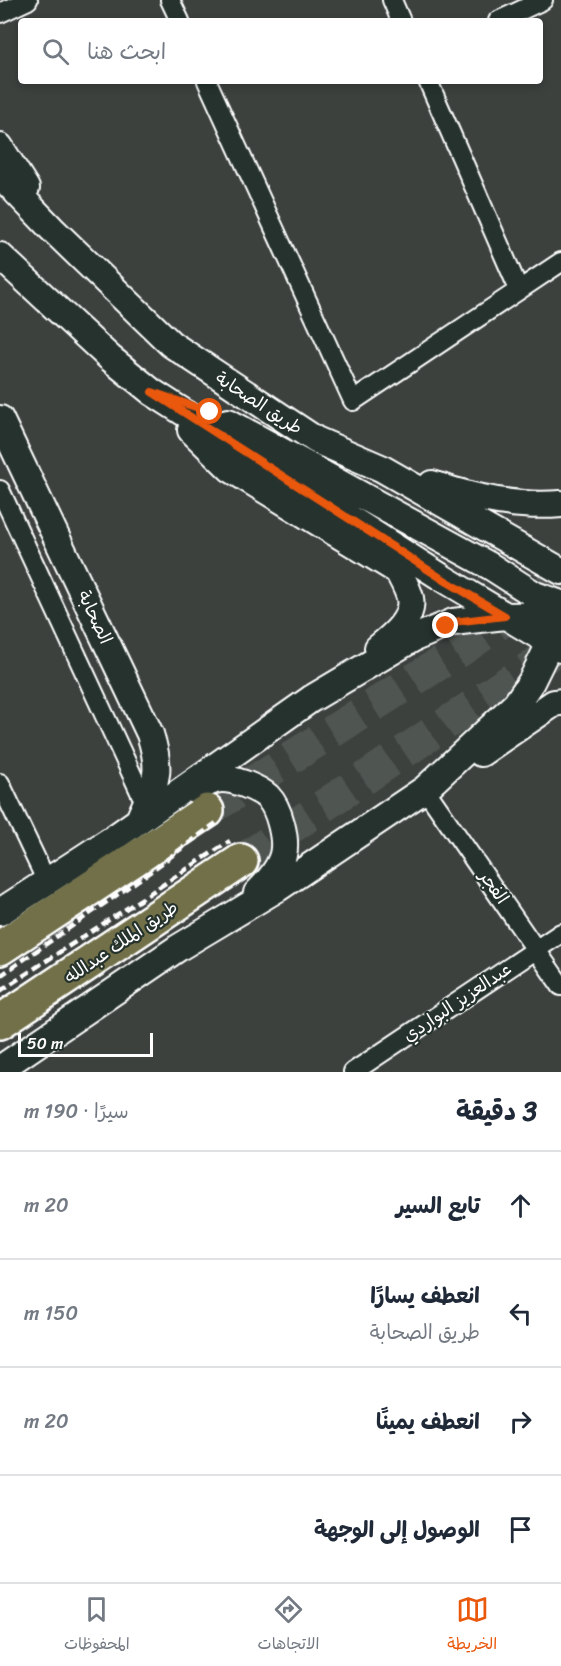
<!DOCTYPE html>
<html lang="ar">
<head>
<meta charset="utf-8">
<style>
  body { margin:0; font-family:Sriracha,"Playpen Sans Arabic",sans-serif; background:#f2f2f3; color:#1f2937; direction:rtl }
  .scale { position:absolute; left:18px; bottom:15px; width:135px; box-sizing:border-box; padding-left:6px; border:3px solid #fff; border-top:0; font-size:16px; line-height:21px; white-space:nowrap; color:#fff; -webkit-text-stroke:4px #26332d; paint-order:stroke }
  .stop { position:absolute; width:18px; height:18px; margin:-14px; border:4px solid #ea580c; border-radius:50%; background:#fff }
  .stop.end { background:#ea580c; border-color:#fff; box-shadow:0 2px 6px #0008 }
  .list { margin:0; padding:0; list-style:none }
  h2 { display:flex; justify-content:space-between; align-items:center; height:78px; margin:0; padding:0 24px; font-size:26px }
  h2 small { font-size:20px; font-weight:400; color:#747a83 }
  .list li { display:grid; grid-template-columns:39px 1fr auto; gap:18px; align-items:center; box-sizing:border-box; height:108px; padding:0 24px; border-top:2px solid #e0e1e3 }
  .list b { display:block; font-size:22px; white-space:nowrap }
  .list p { margin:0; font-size:20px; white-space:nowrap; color:#747a83 }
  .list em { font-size:20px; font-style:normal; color:#747a83 }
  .icon { flex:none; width:33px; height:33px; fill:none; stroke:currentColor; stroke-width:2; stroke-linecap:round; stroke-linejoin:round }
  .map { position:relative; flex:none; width:561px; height:1072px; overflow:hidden; direction:ltr }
  .search { position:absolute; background:#fff; box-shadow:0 3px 9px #0003; left:18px; right:18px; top:18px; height:66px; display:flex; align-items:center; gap:15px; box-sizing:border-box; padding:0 21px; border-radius:6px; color:#747a83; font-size:22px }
  .sheet { height:510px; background:#fff }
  nav { display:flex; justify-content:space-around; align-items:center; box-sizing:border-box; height:84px; border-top:2px solid #e0e1e3; background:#fff; font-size:16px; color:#747a83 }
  nav a { display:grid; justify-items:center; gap:3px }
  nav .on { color:#ea580c }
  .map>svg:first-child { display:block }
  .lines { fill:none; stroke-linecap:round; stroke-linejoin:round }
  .highway-tunnel { stroke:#505451; stroke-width:33; stroke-dasharray:33 16; stroke-linecap:butt }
  .street-casing { stroke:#fff; stroke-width:22 }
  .secondary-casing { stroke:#fff; stroke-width:30 }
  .highway-casing { stroke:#fff; stroke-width:38 }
  .street { stroke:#26332d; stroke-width:18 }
  .secondary { stroke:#26332d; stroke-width:26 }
  .highway { stroke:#716f4a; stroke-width:33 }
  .rail { stroke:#fff; stroke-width:4.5; stroke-dasharray:9 4.5; stroke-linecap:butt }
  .route { stroke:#ea580c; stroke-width:8 }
  .labels { text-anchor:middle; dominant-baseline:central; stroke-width:4.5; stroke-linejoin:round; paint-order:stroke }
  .street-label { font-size:18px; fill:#fff; stroke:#26332d }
</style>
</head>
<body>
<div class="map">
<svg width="561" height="1072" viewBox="0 0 561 1072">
  <rect width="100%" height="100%" fill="#3c413e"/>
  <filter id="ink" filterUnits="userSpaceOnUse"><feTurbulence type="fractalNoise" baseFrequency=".0167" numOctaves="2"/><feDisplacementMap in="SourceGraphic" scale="12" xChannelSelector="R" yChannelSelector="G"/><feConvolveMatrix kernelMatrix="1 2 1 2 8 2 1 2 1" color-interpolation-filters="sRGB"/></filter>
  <g filter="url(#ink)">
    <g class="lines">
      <!-- highway-tunnel -->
      <path class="highway-tunnel" d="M207,811L467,646L561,580
        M241,861L559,648"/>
      <!-- street casing -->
      <g class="street-casing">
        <path id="street" d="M170,0L180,21
          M392,0L401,21
          M0,13L28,0
          M498,21L543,0
          M207,81L353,401L561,262
          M428,81L519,290
          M0,490L141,794
          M0,783L47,882
          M425,789L561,986
          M353,1072L561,933"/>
      </g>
      <!-- secondary casing -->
      <g class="secondary-casing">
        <path id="secondary" d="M0,147L26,188
          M0,175L52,229L171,344L316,440L381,468L561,571
          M0,256L110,358L152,392L441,577L561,649
          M0,419L150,734C163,775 155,782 139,820
          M228,422L490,566L535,595L561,604
          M191,430L231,469L398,571C402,579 408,589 410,598C414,619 393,636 378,648
          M432,484C473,498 517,508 561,504
          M481,753L554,703L561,702
          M195,790C203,785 211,780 220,779C233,778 258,788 268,797C279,808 287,839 283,855C279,870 268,882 257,893
          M0,912L114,838L311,699L412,639L453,622L505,616L561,615
          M0,1069L178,948L278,888L425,789L516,704L531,682L561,621"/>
      </g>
      <!-- highway casing -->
      <g class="highway-casing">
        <path id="highway" d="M0,948L207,811
          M0,1022L241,861"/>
      </g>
      <!-- street -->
      <use href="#street" class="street"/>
      <!-- secondary -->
      <use href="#secondary" class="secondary"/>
      <!-- highway -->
      <use href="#highway" class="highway"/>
      <!-- rail -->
      <path class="rail" d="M0,976L147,874L216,823
        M0,991L230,841"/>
    </g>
  </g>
  <g class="lines" filter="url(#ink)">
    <!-- route -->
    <path class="route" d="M210,412L152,392L441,578L505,616L453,622L446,626"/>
  </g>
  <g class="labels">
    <!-- street labels -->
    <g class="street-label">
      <text transform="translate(259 403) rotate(33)">طريق الصحابة</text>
      <text transform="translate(95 617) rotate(65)">الصحابة</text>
      <text transform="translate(494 887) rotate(55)">الفجر</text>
      <text transform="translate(121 942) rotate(-34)">طريق الملك عبدالله</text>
      <text transform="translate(457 1002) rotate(-34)">عبدالعزيز البواردي</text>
    </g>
  </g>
</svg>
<div class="scale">50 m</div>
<div class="stop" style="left:210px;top:412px"></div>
<div class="stop end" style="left:446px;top:626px"></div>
<div class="search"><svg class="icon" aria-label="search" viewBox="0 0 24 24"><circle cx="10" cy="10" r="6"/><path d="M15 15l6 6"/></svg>ابحث هنا</div>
</div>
<section class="sheet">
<h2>3 دقيقة<small>سيرًا · 190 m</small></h2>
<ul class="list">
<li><svg class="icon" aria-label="ahead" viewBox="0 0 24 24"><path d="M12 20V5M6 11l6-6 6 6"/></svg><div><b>تابع السير</b></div><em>20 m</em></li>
<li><svg class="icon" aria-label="left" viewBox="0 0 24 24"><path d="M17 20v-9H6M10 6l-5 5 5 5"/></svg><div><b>انعطف يسارًا</b><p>طريق الصحابة</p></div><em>150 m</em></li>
<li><svg class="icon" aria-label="right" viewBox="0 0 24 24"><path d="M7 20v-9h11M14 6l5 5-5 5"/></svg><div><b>انعطف يمينًا</b></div><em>20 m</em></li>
<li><svg class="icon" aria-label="arrive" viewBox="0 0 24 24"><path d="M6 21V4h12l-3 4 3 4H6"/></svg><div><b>الوصول إلى الوجهة</b></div></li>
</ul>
</section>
<nav>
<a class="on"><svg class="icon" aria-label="map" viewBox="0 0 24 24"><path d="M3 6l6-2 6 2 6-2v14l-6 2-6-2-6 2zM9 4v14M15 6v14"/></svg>الخريطة</a>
<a><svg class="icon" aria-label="directions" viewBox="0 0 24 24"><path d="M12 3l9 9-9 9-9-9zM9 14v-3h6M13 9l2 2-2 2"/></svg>الاتجاهات</a>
<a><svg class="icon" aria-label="saved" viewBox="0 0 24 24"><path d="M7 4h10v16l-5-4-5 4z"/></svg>المحفوظات</a>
</nav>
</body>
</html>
